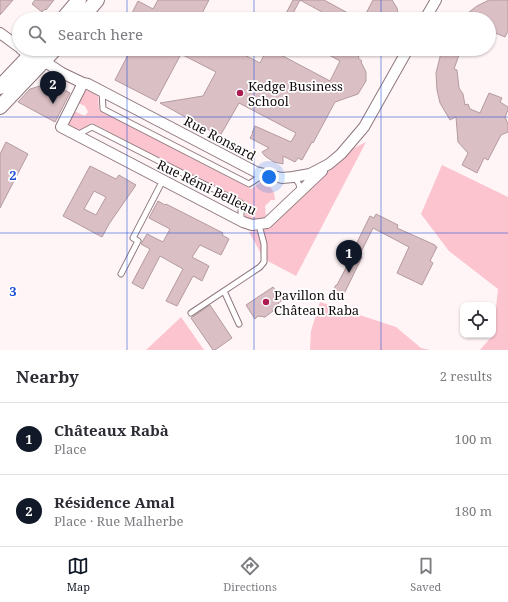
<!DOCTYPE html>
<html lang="en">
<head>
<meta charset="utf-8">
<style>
  body { margin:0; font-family:"Noto Serif",serif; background:#f2f2f3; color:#2b2b33 }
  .controls { position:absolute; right:12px; bottom:12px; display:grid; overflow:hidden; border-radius:8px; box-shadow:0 1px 3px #0004 }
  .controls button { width:36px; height:36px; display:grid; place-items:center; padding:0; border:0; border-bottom:1px solid #e1e1e2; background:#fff; color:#2b2b33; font:20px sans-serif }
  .you { position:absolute; left:269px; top:177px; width:14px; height:14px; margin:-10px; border:3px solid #fff; border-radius:50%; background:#1a73e8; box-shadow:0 0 0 6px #1a73e833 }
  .badge { display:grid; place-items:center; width:26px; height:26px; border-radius:50%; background:#111827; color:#fff; font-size:13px; font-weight:700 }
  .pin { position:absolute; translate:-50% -33px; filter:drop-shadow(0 1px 2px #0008) }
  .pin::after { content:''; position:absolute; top:21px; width:14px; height:12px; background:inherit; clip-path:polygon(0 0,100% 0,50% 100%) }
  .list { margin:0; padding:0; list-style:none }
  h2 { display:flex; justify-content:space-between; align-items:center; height:52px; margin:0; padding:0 16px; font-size:17px }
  h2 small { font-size:13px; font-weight:400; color:#7c7c81 }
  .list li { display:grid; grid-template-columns:26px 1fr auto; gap:12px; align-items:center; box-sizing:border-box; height:72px; padding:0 16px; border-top:1px solid #e1e1e2 }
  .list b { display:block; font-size:15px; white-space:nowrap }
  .list p { margin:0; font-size:13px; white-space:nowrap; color:#7c7c81 }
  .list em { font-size:13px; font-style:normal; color:#7c7c81 }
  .icon { flex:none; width:22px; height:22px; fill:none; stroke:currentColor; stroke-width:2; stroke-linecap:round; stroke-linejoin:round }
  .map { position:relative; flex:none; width:508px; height:350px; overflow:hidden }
  .search { position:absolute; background:#fff; box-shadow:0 1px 3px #0004; left:12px; right:12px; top:12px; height:44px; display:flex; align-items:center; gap:10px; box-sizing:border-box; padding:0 14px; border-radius:22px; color:#7c7c81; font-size:15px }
  .sheet { height:196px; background:#fff }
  nav { display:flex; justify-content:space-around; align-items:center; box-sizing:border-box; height:56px; border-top:1px solid #e1e1e2; background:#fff; font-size:11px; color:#7c7c81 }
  nav a { display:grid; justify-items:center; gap:2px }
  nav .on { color:#111827 }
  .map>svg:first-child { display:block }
  .green { fill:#fbc4ce }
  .building { fill:#dabfc4; stroke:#b49b9f; fill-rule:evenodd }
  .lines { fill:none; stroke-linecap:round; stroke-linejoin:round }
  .service-casing { stroke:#8f777c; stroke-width:7 }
  .minor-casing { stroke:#8f777c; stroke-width:12 }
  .secondary-casing { stroke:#8f777c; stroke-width:16 }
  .service { stroke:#fff; stroke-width:5 }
  .minor { stroke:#fff; stroke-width:10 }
  .secondary { stroke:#fff; stroke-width:14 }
  .grid { fill:none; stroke:#1d4ed8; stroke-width:1; stroke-opacity:0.55 }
  .poi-dot { fill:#ac1b52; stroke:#fff; stroke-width:1.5 }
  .labels { text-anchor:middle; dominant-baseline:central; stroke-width:3.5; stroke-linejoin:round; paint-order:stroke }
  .poi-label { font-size:13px; fill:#12090b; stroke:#fff; text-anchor:start }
  .street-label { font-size:13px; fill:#12090b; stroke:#fff }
  .grid-label { font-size:13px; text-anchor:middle; font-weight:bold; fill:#1d4ed8; stroke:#fff; stroke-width:3.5; stroke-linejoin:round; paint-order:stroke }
</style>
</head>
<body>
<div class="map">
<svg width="508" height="350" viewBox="0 0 508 350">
  <rect width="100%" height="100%" fill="#fff4f6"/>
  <!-- green -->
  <path class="green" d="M87,90L98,95L99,110L251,189L262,181C270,185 275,191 275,200H271L265,206L266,218C258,221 252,221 245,216L244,202L92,123L80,130L69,125L68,121L74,111L85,116L88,112L85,106L78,103L85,91Z
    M366,142L296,276L264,259L249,232L267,229L348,151Z
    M442,165L508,197V350H480L493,335L498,289L449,251L421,214Z
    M320,302L396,327L421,348L430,350H310L311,331Z
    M181,317L204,350H146L177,321Z"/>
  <!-- building -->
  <path class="building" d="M0,0H13L0,15Z
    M35,0H54L46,10L45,9L42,12L32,4Z
    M158,0H209L199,19H129L138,1L153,9Z
    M293,0H324L359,19H318L322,12L300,0L290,19H283Z
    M373,0H392L397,8L399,19H363Z
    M489,0H508V31L505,37L493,32L489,26V19H460L477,6Z
    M131,49H233L260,63L267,49H285L281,55L330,81L340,61L318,49H363L358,58L362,61L361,62L366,72V81L358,94L335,102L313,143L312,142L302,160L298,158L295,162L283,156V164L274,162L265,156L262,152L269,148L250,138L253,133H252L255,126L291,142L296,133L239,103L220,136L160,103L203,96L216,72L181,54L156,101L115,80Z
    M442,49H474L475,52L459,55L454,69L457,70L459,88L463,94L465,105L468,104L470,109L480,113L489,93L502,98L500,102L508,107V110L505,117L508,124V132L501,135L488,160L484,158L477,173L462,165L468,153L458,142L456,117L450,120L440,103L437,90L436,73Z
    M51,83L70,93L55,122L18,102L30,89L40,86L42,87L44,85L46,86L47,84L50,86Z
    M6,142L28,154L0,208V154Z
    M90,166L116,179L119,175L136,185L109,224L102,237L63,216ZM94,191L106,197L96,215L84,209Z
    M158,201L165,205L166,204L223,233L222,235L229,239L221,255L200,245L192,257L209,266L202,281L193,276L177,306L166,301L183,269L160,256L143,289L132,283L150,249L141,244L147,234L163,242L170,229L149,218Z
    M376,214L398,225L397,228L435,245V246L437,247L430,261L433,263L422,285L397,273L409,247L373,228L359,256L362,257L342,298L332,293L336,285H337L349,262L348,261L370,216L374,218Z
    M273,287L283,300L279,302L277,308L265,317L258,316L255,319L246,305Z
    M210,305L232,338L215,350H213L191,318Z"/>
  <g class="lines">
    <!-- service casing -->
    <g class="service-casing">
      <path id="service" d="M102,91L103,109L249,184L263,175
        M77,135L92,127L241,203V220
        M293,177C298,181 301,185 299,192
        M121,274L138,241L133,238L163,180
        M224,291L239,324
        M191,313L260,267L264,262V244L259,225"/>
    </g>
    <!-- minor casing -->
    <g class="minor-casing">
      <path id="minor" d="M425,19L436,0
        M0,33L19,47
        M21,49L30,56L44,61L62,73L83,83L88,84L256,172L282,178L293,177L310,174L329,164L341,154L364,127L408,49
        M83,83L61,127L243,222L252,225L267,223L322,171"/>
    </g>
    <!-- secondary casing -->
    <g class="secondary-casing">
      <path id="secondary" d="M63,19L79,0
        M81,19L97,0
        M0,87L36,49
        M0,107L55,49"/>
    </g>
    <!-- service -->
    <use href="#service" class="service"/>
    <!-- minor -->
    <use href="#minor" class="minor"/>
    <!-- secondary -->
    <use href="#secondary" class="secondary"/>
  </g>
  <!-- grid -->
  <path class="grid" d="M127,0V19M254,0V19M381,0V19M127,49V350M254,49V350M381,49V350M0,117H508M0,233H508"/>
  <!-- markers -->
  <g class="poi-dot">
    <circle cx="240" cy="93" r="4"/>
    <circle cx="266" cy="302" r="4"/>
  </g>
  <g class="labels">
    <!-- poi labels -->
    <g class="poi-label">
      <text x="248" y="86">Kedge Business<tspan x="248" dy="15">School</tspan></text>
      <text x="274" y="295">Pavillon du<tspan x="274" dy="15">Château Raba</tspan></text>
    </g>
    <!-- street labels -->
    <g class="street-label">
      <text transform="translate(220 138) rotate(28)">Rue Ronsard</text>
      <text transform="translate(207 187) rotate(26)">Rue Rémi Belleau</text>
    </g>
  </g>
  <g class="grid-label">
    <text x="13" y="180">2</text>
    <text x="13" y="296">3</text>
  </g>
</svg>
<div class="controls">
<button><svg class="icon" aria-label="locate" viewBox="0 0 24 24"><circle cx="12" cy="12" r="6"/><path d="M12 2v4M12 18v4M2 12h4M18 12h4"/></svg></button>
</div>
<div class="you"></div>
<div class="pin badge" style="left:349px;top:273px">1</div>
<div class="pin badge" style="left:53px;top:104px">2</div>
<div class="search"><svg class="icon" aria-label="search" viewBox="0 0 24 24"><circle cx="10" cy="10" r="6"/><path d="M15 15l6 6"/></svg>Search here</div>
</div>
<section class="sheet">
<h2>Nearby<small>2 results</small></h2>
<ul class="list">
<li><span class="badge">1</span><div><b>Châteaux Rabà</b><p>Place</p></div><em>100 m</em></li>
<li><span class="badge">2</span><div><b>Résidence Amal</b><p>Place · Rue Malherbe</p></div><em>180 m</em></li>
</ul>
</section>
<nav>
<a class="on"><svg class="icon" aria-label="map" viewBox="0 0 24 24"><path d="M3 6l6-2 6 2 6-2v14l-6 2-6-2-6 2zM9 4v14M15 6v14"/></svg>Map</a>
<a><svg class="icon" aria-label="directions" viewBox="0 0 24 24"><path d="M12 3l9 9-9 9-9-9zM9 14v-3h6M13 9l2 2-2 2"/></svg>Directions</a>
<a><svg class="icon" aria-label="saved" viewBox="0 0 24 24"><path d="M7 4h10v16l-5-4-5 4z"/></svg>Saved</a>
</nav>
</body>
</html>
